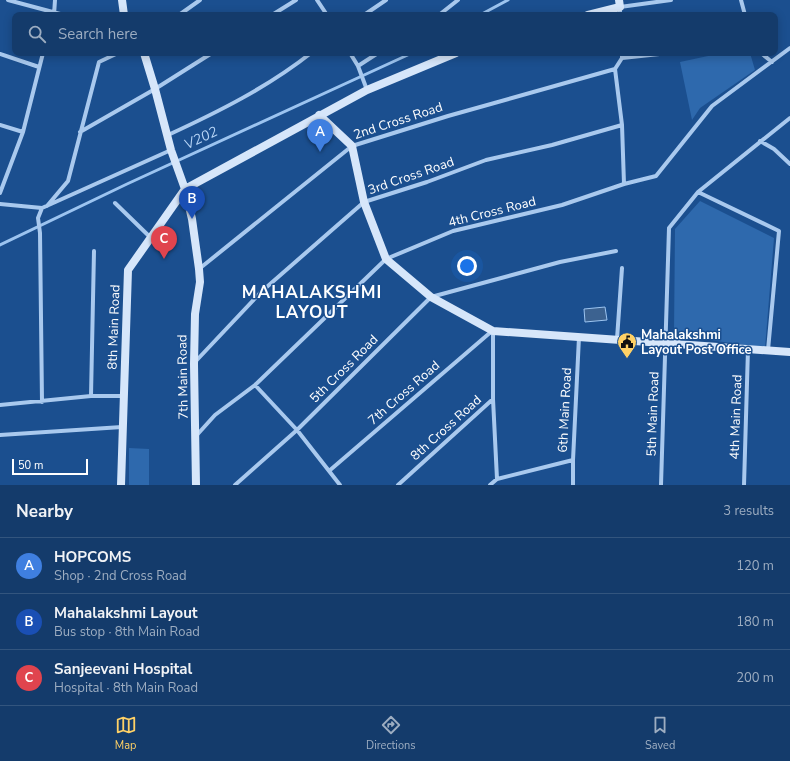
<!DOCTYPE html>
<html lang="en">
<head>
<meta charset="utf-8">
<style>
  body { margin:0; font-family:"Nunito Sans",sans-serif; background:#1d4271; color:#f1f3f6 }
  .scale { position:absolute; left:12px; bottom:10px; width:76px; box-sizing:border-box; padding-left:4px; border:2px solid #fff; border-top:0; font-size:11px; line-height:14px; white-space:nowrap; color:#fff; -webkit-text-stroke:3px #1b4f8f; paint-order:stroke }
  .you { position:absolute; left:467px; top:266px; width:14px; height:14px; margin:-10px; border:3px solid #fff; border-radius:50%; background:#1a73e8; box-shadow:0 0 0 6px #1a73e833 }
  .badge { display:grid; place-items:center; width:26px; height:26px; border-radius:50%; background:#ffd166; color:#fff; font-size:13px; font-weight:700 }
  .pin { position:absolute; translate:-50% -33px; filter:drop-shadow(0 1px 2px #0008) }
  .pin::after { content:''; position:absolute; top:21px; width:14px; height:12px; background:inherit; clip-path:polygon(0 0,100% 0,50% 100%) }
  .list { margin:0; padding:0; list-style:none }
  h2 { display:flex; justify-content:space-between; align-items:center; height:52px; margin:0; padding:0 16px; font-size:17px }
  h2 small { font-size:13px; font-weight:400; color:#9dadc1 }
  .list li { display:grid; grid-template-columns:26px 1fr auto; gap:12px; align-items:center; box-sizing:border-box; height:56px; padding:0 16px; border-top:1px solid #33557e }
  .list b { display:block; font-size:15px; white-space:nowrap }
  .list p { margin:0; font-size:13px; white-space:nowrap; color:#9dadc1 }
  .list em { font-size:13px; font-style:normal; color:#9dadc1 }
  .icon { flex:none; width:22px; height:22px; fill:none; stroke:currentColor; stroke-width:2; stroke-linecap:round; stroke-linejoin:round }
  .map { position:relative; flex:none; width:790px; height:485px; overflow:hidden }
  .search { position:absolute; background:#143b6b; box-shadow:0 2px 10px #0003; left:12px; right:12px; top:12px; height:44px; display:flex; align-items:center; gap:10px; box-sizing:border-box; padding:0 14px; border-radius:8px; color:#9dadc1; font-size:15px }
  .sheet { height:220px; background:#143b6b }
  nav { display:flex; justify-content:space-around; align-items:center; box-sizing:border-box; height:56px; border-top:1px solid #33557e; background:#143b6b; font-size:11px; color:#9dadc1 }
  nav a { display:grid; justify-items:center; gap:2px }
  nav .on { color:#ffd166 }
  .map>svg:first-child { display:block }
  .green { fill:#2e69ad }
  .water { fill:#3c6290; stroke:#9cc4f0 }
  .lines { fill:none; stroke-linecap:round; stroke-linejoin:round }
  .stream { stroke:#9cc4f0; stroke-width:3 }
  .street { stroke:#a9c9ee; stroke-width:4 }
  .secondary { stroke:#d6e6fa; stroke-width:8 }
  .labels { text-anchor:middle; dominant-baseline:central; stroke-width:3; stroke-linejoin:round; paint-order:stroke }
  .street-label { font-size:13px; fill:#fff; stroke:#1b4f8f }
  .poi-label { font-size:13px; font-weight:bold; fill:#fff; stroke:#1b4f8f; text-anchor:start }
  .water-label { font-size:14px; font-style:italic; fill:#b5d3f5; stroke:#1b4f8f }
  .district-label { font-size:17px; font-weight:bold; letter-spacing:1px; fill:#fff; stroke:#1b4f8f }
</style>
</head>
<body>
<div class="map">
<svg width="790" height="485" viewBox="0 0 790 485">
  <rect width="100%" height="100%" fill="#1b4f8f"/>
  <!-- green -->
  <path class="green" d="M722,53H750L755,70L700,108L692,120L680,62Z
    M700,201L774,238L765,348L674,335L675,229Z
    M129,448L149,449V485H129Z"/>
  <!-- water -->
  <path class="water" d="M605,307L607,320L585,322L584,309Z"/>
  <g class="lines">
    <!-- stream -->
    <path class="stream" d="M480,15L508,0
      M0,245L127,184L412,53"/>
    <!-- street -->
    <path class="street" d="M8,0L64,15
      M317,0L327,15
      M741,0L745,15
      M54,15L55,0
      M179,15L200,0
      M272,15L296,0
      M364,15L386,0
      M439,15L458,0
      M620,15V7L671,0
      M350,53L358,66L367,90
      M622,53V58L615,69L622,125L624,184L656,176L712,106L790,48
      M761,53L772,62
      M0,54L39,67
      M622,58L669,53
      M358,66L378,53
      M0,125L23,132
      M80,132L155,89L212,53
      M168,135C218,112 268,87 311,53
      M760,141L774,149L790,164
      M698,192L779,231L768,350
      M0,193L23,132L43,53
      M115,203L151,238
      M0,204L42,208L171,150
      M47,206L68,181L99,62L118,53
      M199,269L352,146L448,116L615,69
      M617,339L622,268
      M195,362L261,292L364,202L427,182L486,160L552,145L622,125
      M255,385L297,430L340,485
      M91,396L94,251
      M493,399L497,479
      M42,402L40,233L38,218L42,208
      M0,405L91,396H123
      M0,435L122,427
      M196,436L215,415L255,385L386,259L453,231L562,205L624,184
      M329,471L492,331
      M235,485L297,430L431,297L560,262L616,251
      M398,485L493,399V331
      M490,485L497,479L573,460
      M573,485V460L579,337
      M661,485L669,228L698,192L790,118
      M744,485L748,349"/>
    <!-- secondary -->
    <path class="secondary" d="M122,0L124,15
      M588,15L620,7L619,0
      M144,53L155,89L171,150L185,189L192,219L199,269L200,282L195,314L194,364L196,485
      M319,115L352,146L364,202L386,259L431,297L493,331L790,352
      M121,485L128,270L185,189L367,90L456,53"/>
  </g>
  <!-- icons -->
  <defs>
    <g id="civic-pin" transform="scale(1)"><path d="M0 17L-7.5 6A9.5 9.5 0 1 1 7.5 6Z" fill="#ffd166" stroke="#1b4f8f"/><path d="M-.6-6.5H3V-4.5H.6V-3L4-1V1h2V6H-6V1h2V-1L-.6-3ZM-1.2 2.5V6h2.4V2.5Z" fill="#111"/></g>
  </defs>
  <g fill-rule="evenodd">
    <use href="#civic-pin" x="627" y="342"/>
  </g>
  <g class="labels">
    <!-- street labels -->
    <g class="street-label">
      <text transform="translate(398 121) rotate(-18)">2nd Cross Road</text>
      <text transform="translate(411 176) rotate(-19)">3rd Cross Road</text>
      <text transform="translate(492 212) rotate(-14)">4th Cross Road</text>
      <text transform="translate(114 327) rotate(-88)">8th Main Road</text>
      <text transform="translate(344 369) rotate(-45)">5th Cross Road</text>
      <text transform="translate(183 377) rotate(-91)">7th Main Road</text>
      <text transform="translate(404 393) rotate(-41)">7th Cross Road</text>
      <text transform="translate(565 410) rotate(-87)">6th Main Road</text>
      <text transform="translate(653 414) rotate(-88)">5th Main Road</text>
      <text transform="translate(736 417) rotate(-88)">4th Main Road</text>
      <text transform="translate(446 428) rotate(-42)">8th Cross Road</text>
    </g>
    <!-- poi labels -->
    <g class="poi-label">
      <text x="641" y="335">Mahalakshmi<tspan x="641" dy="15">Layout Post Office</tspan></text>
    </g>
    <!-- water labels -->
    <g class="water-label">
      <text transform="translate(201 138) rotate(-25)">V202</text>
    </g>
    <!-- district labels -->
    <g class="district-label">
      <text x="312" y="292">MAHALAKSHMI<tspan x="312" dy="20">LAYOUT</tspan></text>
    </g>
  </g>
</svg>
<div class="scale">50 m</div>
<div class="you"></div>
<div class="pin badge" style="left:320px;top:152px;background:#3f7fe0">A</div>
<div class="pin badge" style="left:192px;top:219px;background:#1a4fb4">B</div>
<div class="pin badge" style="left:164px;top:259px;background:#e0444e">C</div>
<div class="search"><svg class="icon" aria-label="search" viewBox="0 0 24 24"><circle cx="10" cy="10" r="6"/><path d="M15 15l6 6"/></svg>Search here</div>
</div>
<section class="sheet">
<h2>Nearby<small>3 results</small></h2>
<ul class="list">
<li><span class="badge" style="background:#3f7fe0">A</span><div><b>HOPCOMS</b><p>Shop · 2nd Cross Road</p></div><em>120 m</em></li>
<li><span class="badge" style="background:#1a4fb4">B</span><div><b>Mahalakshmi Layout</b><p>Bus stop · 8th Main Road</p></div><em>180 m</em></li>
<li><span class="badge" style="background:#e0444e">C</span><div><b>Sanjeevani Hospital</b><p>Hospital · 8th Main Road</p></div><em>200 m</em></li>
</ul>
</section>
<nav>
<a class="on"><svg class="icon" aria-label="map" viewBox="0 0 24 24"><path d="M3 6l6-2 6 2 6-2v14l-6 2-6-2-6 2zM9 4v14M15 6v14"/></svg>Map</a>
<a><svg class="icon" aria-label="directions" viewBox="0 0 24 24"><path d="M12 3l9 9-9 9-9-9zM9 14v-3h6M13 9l2 2-2 2"/></svg>Directions</a>
<a><svg class="icon" aria-label="saved" viewBox="0 0 24 24"><path d="M7 4h10v16l-5-4-5 4z"/></svg>Saved</a>
</nav>
</body>
</html>
